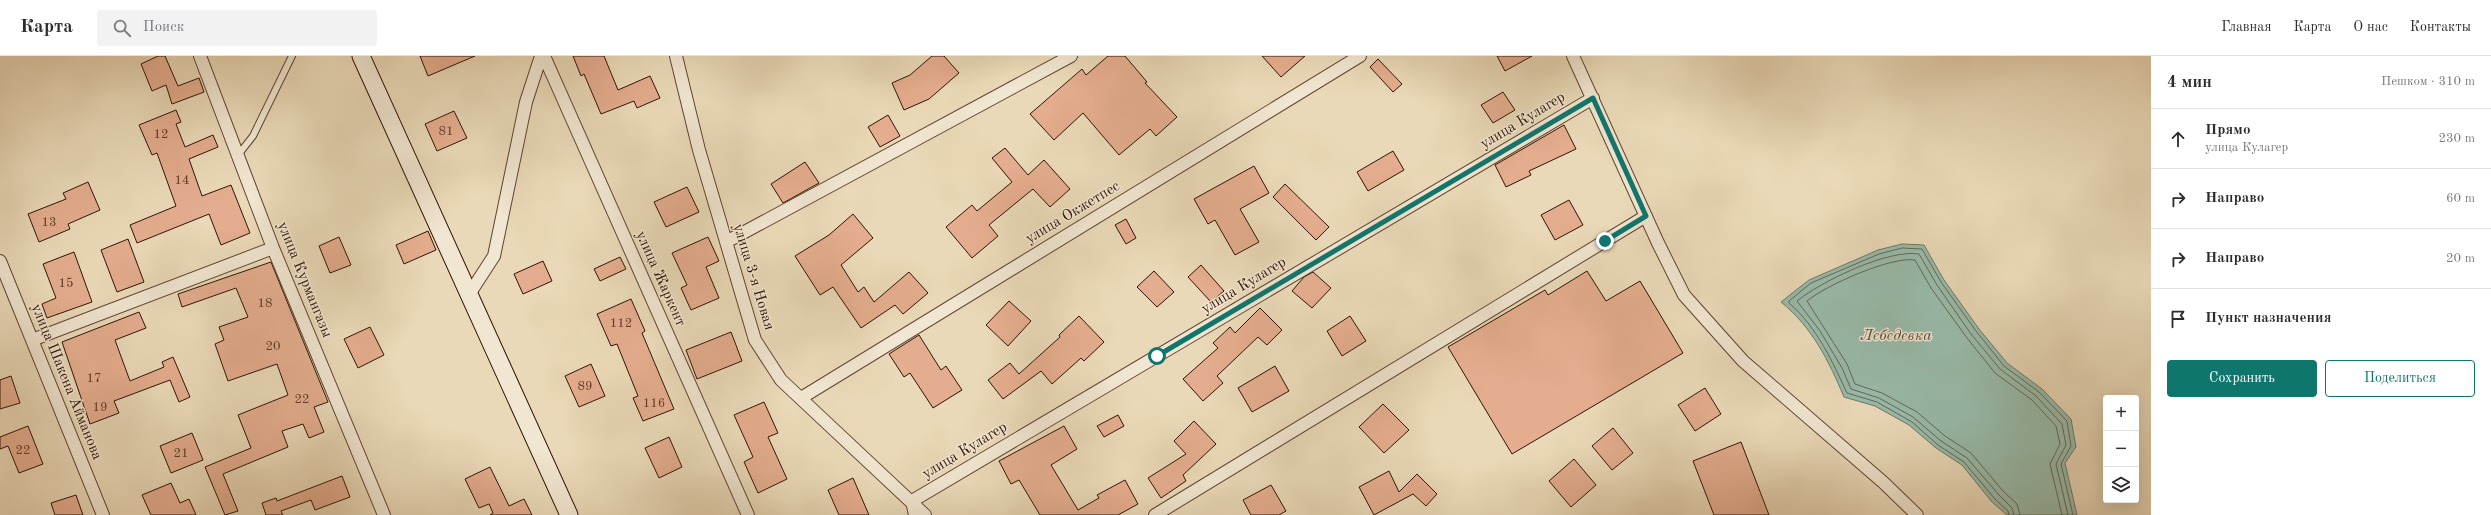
<!DOCTYPE html>
<html lang="ru">
<head>
<meta charset="utf-8">
<style>
  body { margin:0; font-family:"Old Standard TT",serif; background:#f2f2f3; color:#2b2b33 }
  .controls { position:absolute; right:12px; bottom:12px; display:grid; overflow:hidden; border-radius:4px; box-shadow:0 4px 16px #0002 }
  .controls button { width:36px; height:36px; display:grid; place-items:center; padding:0; border:0; border-bottom:1px solid #e1e1e2; background:#fff; color:#2b2b33; font:20px sans-serif }
  .stop { position:absolute; width:12px; height:12px; margin:-9px; border:3px solid #0f766e; border-radius:50%; background:#fff }
  .stop.end { background:#0f766e; border-color:#fff; box-shadow:0 1px 4px #0008 }
  .list { margin:0; padding:0; list-style:none }
  h2 { display:flex; justify-content:space-between; align-items:center; height:52px; margin:0; padding:0 16px; font-size:17px }
  h2 small { font-size:13px; font-weight:400; color:#7c7c81 }
  .list li { display:grid; grid-template-columns:26px 1fr auto; gap:12px; align-items:center; box-sizing:border-box; height:60px; padding:0 16px; border-top:1px solid #e1e1e2 }
  .list b { display:block; font-size:15px; white-space:nowrap }
  .list p { margin:0; font-size:13px; white-space:nowrap; color:#7c7c81 }
  .list em { font-size:13px; font-style:normal; color:#7c7c81 }
  .actions { display:flex; gap:8px; padding:12px 16px }
  .actions a { flex:1; padding:9px 0; border:1px solid #0f766e; border-radius:4px; text-align:center; font-size:14px; color:#0f766e }
  .actions .main { background:#0f766e; color:#fff }
  .icon { flex:none; width:22px; height:22px; fill:none; stroke:currentColor; stroke-width:2; stroke-linecap:round; stroke-linejoin:round }
  .map { position:relative; flex:none; width:2151px; height:459px; overflow:hidden }
  header { display:flex; align-items:center; gap:24px; box-sizing:border-box; height:56px; padding:0 20px; background:#fff; border-bottom:1px solid #e1e1e2 }
  header strong { font-size:19px }
  nav { display:flex; gap:22px; margin-inline-start:auto; font-size:14px }
  .search { width:280px; height:36px; background:#f2f2f3; display:flex; align-items:center; gap:10px; box-sizing:border-box; padding:0 14px; border-radius:4px; color:#7c7c81; font-size:15px }
  main { display:flex }
  aside { flex:1; background:#fff }
  .map>svg:first-child { display:block }
  .water { fill:#98bbaa; stroke:#6f7867 }
  .lines { fill:none; stroke-linecap:round; stroke-linejoin:round }
  .shore { stroke:#646756; stroke-width:1 }
  .building { fill:#e4ad8f; stroke:#311302 }
  .lane-casing { stroke:#5f4430; stroke-width:8 }
  .street-casing { stroke:#5f4430; stroke-width:14 }
  .secondary-casing { stroke:#311302; stroke-width:19 }
  .lane { stroke:#f1e6d1; stroke-width:6 }
  .street { stroke:#f1e6d1; stroke-width:12 }
  .secondary { stroke:#f1e6d1; stroke-width:17 }
  .route { stroke:#0f766e; stroke-width:5 }
  .labels { text-anchor:middle; dominant-baseline:central; stroke-width:3; stroke-linejoin:round; paint-order:stroke }
  .number-label { font-size:13px; fill:#5e3a25 }
  .street-label { font-size:15px; fill:#311302; stroke:#f1e6d1 }
  .water-label { font-size:16px; font-style:italic; fill:#554e3d; stroke:#f1e6d1 }
</style>
</head>
<body>
<header>
<strong>Карта</strong>
<div class="search"><svg class="icon" aria-label="search" viewBox="0 0 24 24"><circle cx="10" cy="10" r="6"/><path d="M15 15l6 6"/></svg>Поиск</div>
<nav><a>Главная</a><a>Карта</a><a>О нас</a><a>Контакты</a></nav>
</header>
<main>
<div class="map">
<svg width="2151" height="459" viewBox="0 0 2151 459">
  <rect width="100%" height="100%" fill="#ead9b8"/>
  <filter id="stains"><feTurbulence type="fractalNoise" baseFrequency=".005" numOctaves="4"/><feColorMatrix values="0 0 0 0 .2 0 0 0 0 .09 0 0 0 0 .02 0 0 0 .5 -.17"/></filter>
  <radialGradient id="worn" r=".72"><stop offset=".6" stop-color="#630" stop-opacity="0"/><stop offset="1" stop-color="#630" stop-opacity=".3"/></radialGradient>
  <!-- water -->
  <path class="water" d="M1902,188L1924,189L1944,224L1979,273L2007,307L2042,333L2071,363L2076,391L2065,407L2077,459H2007L1992,446L1962,409L1936,392L1909,369L1875,350L1844,341C1829,305 1812,271 1781,246L1809,224L1878,194Z"/>
  <g class="lines">
    <!-- shore -->
    <path class="shore" d="M2009,459L2008,455L1995,443L1964,406L1938,389L1912,366L1877,346L1847,337C1832,305 1817,271 1789,247V245L1811,227L1879,198L1902,192L1922,193L1941,226L1976,275L2004,310L2039,336L2067,365L2071,390L2061,408L2073,459
      M2014,459L2012,452L1999,439L1967,402L1941,385L1913,361L1879,342L1851,333L1842,312L1820,275L1797,245C1822,225 1888,193 1919,198L1937,229L1971,278L2000,313L2036,340L2062,368L2066,389L2056,408L2068,459
      M2020,459L2017,448L2003,435L1971,397L1945,380L1917,356L1882,337L1855,328L1847,308L1807,245C1826,229 1892,200 1915,204L1931,232L1967,282L1995,317L2032,344L2056,370L2060,388L2050,408L2062,459"/>
  </g>
  <!-- building -->
  <path class="building" d="M158,0H165L178,30L199,22L204,36L172,48L166,29L152,35L141,8Z
    M420,0H475L428,20Z
    M573,0H604L618,34L650,20L660,42L637,52L634,45L601,58L584,18L581,20Z
    M932,0H944L959,17L929,43L904,54L892,27L910,19Z
    M1108,0H1125L1147,26L1145,27L1177,61L1156,80L1150,73L1119,99L1083,57L1054,84L1030,58L1082,13L1086,19Z
    M1262,0H1305L1281,21Z
    M1497,0H1532L1505,15Z
    M1378,3L1402,28L1393,36L1370,11Z
    M1503,36L1515,54L1493,67L1481,49Z
    M176,54L181,66L176,68L185,91L213,79L218,91L189,103L202,140L231,129L250,177L221,189L209,158L137,187L130,169L176,150L157,97L152,99L139,69Z
    M454,55L467,82L437,95L425,68Z
    M888,59L900,80L880,91L868,71Z
    M1564,69L1576,93L1529,115L1531,119L1506,131L1495,109Z
    M1005,92L1028,119L1044,104L1070,133L1050,151L1033,133L989,169L998,180L972,202L946,171L972,149L977,155L1012,126L992,102Z
    M1393,95L1404,114L1368,135L1357,116Z
    M805,106L819,127L783,147L771,128Z
    M1254,110L1269,137L1240,153L1259,186L1235,199L1215,164L1208,168L1194,143Z
    M88,126L100,154L68,168L70,173L39,186L28,158L66,143L63,137Z
    M1285,128L1329,171L1316,184L1273,141Z
    M687,131L699,156L666,171L654,146Z
    M1569,144L1583,169L1555,184L1541,159Z
    M853,158L873,182L841,209L858,236L864,231L874,246L909,216L928,237L903,258L895,249L861,272L833,231L820,239L795,200L829,179Z
    M1126,163L1136,182L1126,188L1115,169Z
    M428,175L436,194L404,208L396,189Z
    M339,181L351,209L330,217L319,190Z
    M708,181L719,205L706,211L719,242L691,254L681,232L687,229L672,197Z
    M128,183L144,226L117,236L101,194Z
    M74,196L92,246L47,262L42,248L56,242L43,208Z
    M620,201L626,213L600,225L594,213Z
    M543,205L552,225L523,238L514,218Z
    M271,206L328,346L314,351L324,376L309,382L303,368L282,375L288,391L223,418L238,455L225,459L205,411L251,392L238,359L288,339L277,308L228,325L215,288L224,284L219,271L248,261L236,232L182,251L178,238Z
    M1201,209L1224,235L1211,246L1188,221Z
    M1154,215L1174,236L1157,251L1137,231Z
    M1587,215L1606,245L1640,225L1683,297L1512,398L1448,291L1545,234L1548,239Z
    M1313,216L1331,232L1312,252L1292,235L1304,221Z
    M631,243L645,275L642,277L674,353L643,365L633,342L638,340L617,288L611,290L597,258Z
    M1009,245L1031,265L1008,290L986,269Z
    M1260,252L1282,274L1267,289L1258,281L1217,320L1223,327L1203,345L1183,323L1218,292L1213,287L1230,271L1235,277Z
    M139,256L146,272L115,284L130,325L164,311L162,306L173,301L190,341L179,346L170,324L114,345L119,357L90,368L62,286Z
    M1079,260L1104,286L1084,305L1081,302L1052,328L1041,315L1003,343L988,324L1010,307L1019,318L1060,281L1059,279Z
    M1350,260L1366,285L1342,300L1327,275Z
    M370,271L384,299L358,312L344,283Z
    M731,276L742,305L697,323L686,294Z
    M919,279L941,314L946,310L962,334L933,352L910,317L904,321L889,298Z
    M591,308L605,340L579,351L565,320Z
    M1275,310L1289,335L1252,356L1238,332Z
    M11,320L20,347L0,353V324Z
    M1705,332L1721,358L1695,375L1678,349Z
    M764,346L778,377L768,381L787,423L758,437L744,406L753,401L734,359Z
    M1383,348L1409,374L1384,397L1359,371Z
    M1118,359L1124,370L1104,381L1097,370Z
    M1194,365L1216,388L1183,419L1186,425L1161,442L1148,422L1186,398L1174,385Z
    M28,370L43,408L19,417L8,390L0,393V381Z
    M1064,370L1077,393L1051,409L1078,454L1099,442L1097,439L1125,424L1138,448L1118,459H1040L1019,424L1011,428L999,405Z
    M1613,372L1633,397L1612,414L1592,390Z
    M192,377L203,404L171,417L160,390Z
    M669,381L682,411L659,422L645,392Z
    M1741,386L1769,459H1714L1693,405Z
    M1574,403L1596,429L1571,451L1549,425Z
    M490,411L509,450L524,443L532,459H490L493,457L489,448L479,452L465,423Z
    M1389,415L1399,436L1417,418L1437,438L1426,450L1413,438L1374,459L1359,431Z
    M342,420L350,441L315,454L311,444L281,455L283,459H266L262,447L276,442L277,445Z
    M853,422L869,459H839L828,434Z
    M171,427L180,447L189,443L196,459H151L142,439Z
    M1271,429L1286,455L1279,459H1251L1243,444Z
    M76,439L83,459H55L51,447Z"/>
  <g class="lines">
    <!-- lane casing -->
    <g class="lane-casing">
      <path id="lane" d="M238,99L253,80L292,0"/>
    </g>
    <!-- street casing -->
    <g class="street-casing">
      <path id="street" d="M200,0L273,192L384,459
        M544,0L748,459
        M676,0L699,94L755,284L781,324L925,459
        M1573,0L1658,187L1684,239L1743,305L1884,427L1917,459
        M726,186L1071,0
        M0,205L103,459
        M468,240L494,200L526,46L541,0
        M32,284L273,192
        M801,342L1360,0
        M915,459L912,445L1593,42
        M1155,459L1646,160"/>
    </g>
    <!-- secondary casing -->
    <g class="secondary-casing">
      <path id="secondary" d="M361,0L569,459"/>
    </g>
    <!-- lane -->
    <use href="#lane" class="lane"/>
    <!-- street -->
    <use href="#street" class="street"/>
    <!-- secondary -->
    <use href="#secondary" class="secondary"/>
  </g>
  <g class="lines">
    <!-- route -->
    <path class="route" d="M1157,300L1593,42L1646,160L1605,185"/>
  </g>
  <g class="labels">
    <!-- number labels -->
    <g class="number-label">
      <text x="446" y="75">81</text>
      <text x="161" y="78">12</text>
      <text x="182" y="124">14</text>
      <text x="49" y="166">13</text>
      <text x="66" y="227">15</text>
      <text x="265" y="247">18</text>
      <text x="621" y="267">112</text>
      <text x="273" y="290">20</text>
      <text x="94" y="322">17</text>
      <text x="585" y="330">89</text>
      <text x="302" y="343">22</text>
      <text x="654" y="347">116</text>
      <text x="100" y="351">19</text>
      <text x="23" y="394">22</text>
      <text x="181" y="397">21</text>
    </g>
    <!-- street labels -->
    <g class="street-label">
      <text transform="translate(1523 65) rotate(-31)">улица Кулагер</text>
      <text transform="translate(1073 157) rotate(-31)">улица Окжетпес</text>
      <text transform="translate(753 221) rotate(73)">улица 3-я Новая</text>
      <text transform="translate(660 223) rotate(66)">улица Жаркент</text>
      <text transform="translate(304 224) rotate(68)">улица Курмангазы</text>
      <text transform="translate(1244 230) rotate(-31)">улица Кулагер</text>
      <text transform="translate(66 326) rotate(68)">улица Шакена Айманова</text>
      <text transform="translate(965 395) rotate(-31)">улица Кулагер</text>
    </g>
    <!-- water labels -->
    <g class="water-label">
      <text x="1896" y="280">Лебедевка</text>
    </g>
  </g>
  <rect width="100%" height="100%" filter="url(#stains)"/>
  <rect width="100%" height="100%" fill="url(#worn)"/>
</svg>
<div class="controls">
<button>+</button>
<button>−</button>
<button><svg class="icon" aria-label="layers" viewBox="0 0 24 24"><path d="M12 4l9 5-9 5-9-5zM3 14l9 5 9-5"/></svg></button>
</div>
<div class="stop" style="left:1157px;top:300px"></div>
<div class="stop end" style="left:1605px;top:185px"></div>
</div>
<aside>
<h2>4 мин<small>Пешком · 310 m</small></h2>
<ul class="list">
<li><svg class="icon" aria-label="ahead" viewBox="0 0 24 24"><path d="M12 20V5M6 11l6-6 6 6"/></svg><div><b>Прямо</b><p>улица Кулагер</p></div><em>230 m</em></li>
<li><svg class="icon" aria-label="right" viewBox="0 0 24 24"><path d="M7 20v-9h11M14 6l5 5-5 5"/></svg><div><b>Направо</b></div><em>60 m</em></li>
<li><svg class="icon" aria-label="right" viewBox="0 0 24 24"><path d="M7 20v-9h11M14 6l5 5-5 5"/></svg><div><b>Направо</b></div><em>20 m</em></li>
<li><svg class="icon" aria-label="arrive" viewBox="0 0 24 24"><path d="M6 21V4h12l-3 4 3 4H6"/></svg><div><b>Пункт назначения</b></div></li>
</ul>
<div class="actions"><a class="main">Сохранить</a><a>Поделиться</a></div>
</aside>
</main>
</body>
</html>
